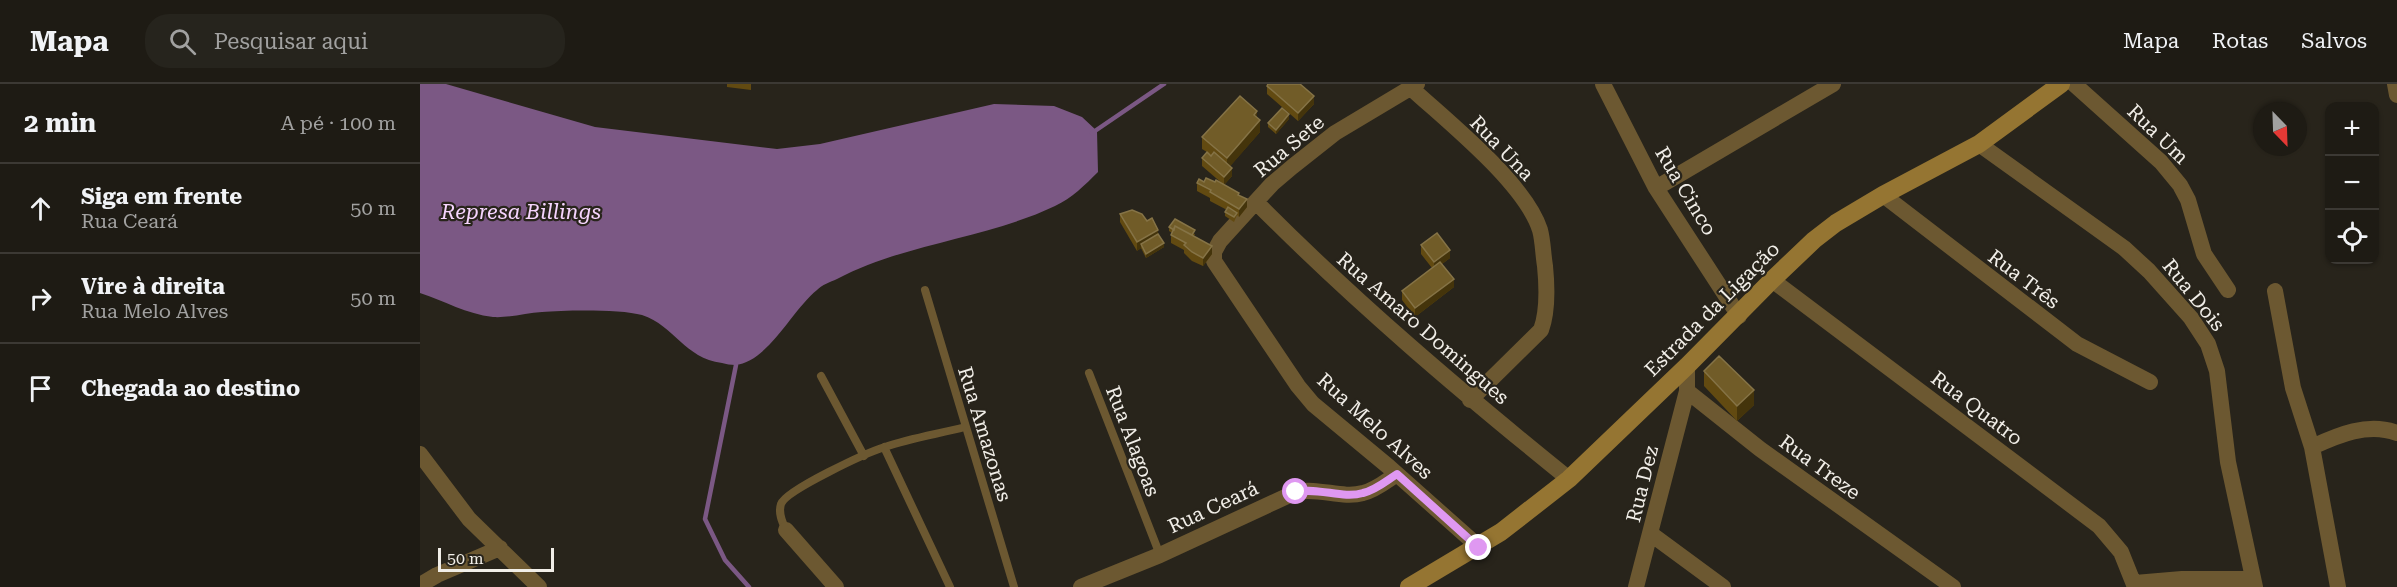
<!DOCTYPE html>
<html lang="pt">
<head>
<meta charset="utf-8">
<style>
  body { margin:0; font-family:"Roboto Serif",serif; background:#26241d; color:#f1f3f6 }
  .controls { position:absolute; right:18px; top:18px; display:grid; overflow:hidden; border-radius:12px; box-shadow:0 2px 4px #0004 }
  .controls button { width:54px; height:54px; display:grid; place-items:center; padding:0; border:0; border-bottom:2px solid #3c3934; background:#1e1b14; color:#f1f3f6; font:30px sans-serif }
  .compass { position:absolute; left:1833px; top:18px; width:54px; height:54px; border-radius:50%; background:#1e1b14; box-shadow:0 2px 4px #0004; rotate:157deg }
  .scale { position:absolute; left:18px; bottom:15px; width:116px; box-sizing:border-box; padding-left:6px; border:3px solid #f1eee8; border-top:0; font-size:16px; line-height:21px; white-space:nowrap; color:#f1eee8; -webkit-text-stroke:4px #28241b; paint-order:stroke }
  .stop { position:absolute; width:18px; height:18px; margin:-14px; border:4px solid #df98f1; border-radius:50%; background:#fff }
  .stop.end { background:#df98f1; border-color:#fff; box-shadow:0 2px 6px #0008 }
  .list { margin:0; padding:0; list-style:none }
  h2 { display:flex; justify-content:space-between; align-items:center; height:78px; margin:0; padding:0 24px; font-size:26px }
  h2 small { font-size:20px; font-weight:400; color:#a1a1a0 }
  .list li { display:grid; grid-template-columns:39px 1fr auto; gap:18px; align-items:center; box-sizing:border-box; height:90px; padding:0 24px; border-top:2px solid #3c3934 }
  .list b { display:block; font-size:22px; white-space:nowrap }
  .list p { margin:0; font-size:20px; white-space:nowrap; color:#a1a1a0 }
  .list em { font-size:20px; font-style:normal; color:#a1a1a0 }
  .icon { flex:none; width:33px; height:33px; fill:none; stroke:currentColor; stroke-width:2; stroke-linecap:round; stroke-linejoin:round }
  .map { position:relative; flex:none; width:1977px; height:503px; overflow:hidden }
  header { display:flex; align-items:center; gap:36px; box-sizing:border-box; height:84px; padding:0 30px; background:#1e1b14; border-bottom:2px solid #3c3934 }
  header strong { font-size:28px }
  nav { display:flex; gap:33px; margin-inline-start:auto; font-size:21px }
  .search { width:420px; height:54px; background:#26241d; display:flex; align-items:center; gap:15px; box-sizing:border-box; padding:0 21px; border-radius:24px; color:#a1a1a0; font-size:22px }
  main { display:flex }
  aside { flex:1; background:#1e1b14 }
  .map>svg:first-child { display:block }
  .water { fill:#7b5884 }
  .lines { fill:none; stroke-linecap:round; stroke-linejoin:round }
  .stream { stroke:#7b5884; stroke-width:4.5 }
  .lane { stroke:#6c5831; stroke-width:8 }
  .street { stroke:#6c5831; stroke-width:16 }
  .secondary { stroke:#957532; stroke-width:18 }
  .wall { fill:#624a11 }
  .shaded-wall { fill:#44340b }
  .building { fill:#715c28; stroke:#857346; stroke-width:1.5 }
  .route { stroke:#df98f1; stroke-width:8 }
  .labels { text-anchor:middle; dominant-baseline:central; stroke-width:4.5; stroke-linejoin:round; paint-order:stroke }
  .street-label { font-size:20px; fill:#f1eee8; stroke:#28241b }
  .water-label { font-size:21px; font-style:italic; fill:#f6d5fe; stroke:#28241b }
</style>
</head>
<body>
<header>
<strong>Mapa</strong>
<div class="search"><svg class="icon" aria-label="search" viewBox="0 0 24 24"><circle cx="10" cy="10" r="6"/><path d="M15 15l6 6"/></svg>Pesquisar aqui</div>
<nav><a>Mapa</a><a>Rotas</a><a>Salvos</a></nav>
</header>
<main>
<aside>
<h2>2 min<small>A pé · 100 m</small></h2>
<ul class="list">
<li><svg class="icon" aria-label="ahead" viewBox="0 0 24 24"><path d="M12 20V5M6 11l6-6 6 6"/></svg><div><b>Siga em frente</b><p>Rua Ceará</p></div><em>50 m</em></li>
<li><svg class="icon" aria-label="right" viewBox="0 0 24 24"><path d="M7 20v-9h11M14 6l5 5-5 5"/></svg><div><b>Vire à direita</b><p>Rua Melo Alves</p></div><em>50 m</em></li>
<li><svg class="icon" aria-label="arrive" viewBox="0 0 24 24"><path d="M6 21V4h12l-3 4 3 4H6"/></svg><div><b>Chegada ao destino</b></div></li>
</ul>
</aside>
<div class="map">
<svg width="1977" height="503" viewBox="0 0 1977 503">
  <rect width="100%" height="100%" fill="#28241b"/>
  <!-- water -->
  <path class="water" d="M0,0H26L175,43L357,65L400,60L574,20L634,22L662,33L677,47L678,88C665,101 652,114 635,122C566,155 485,159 417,195C410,198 402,201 397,206C372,226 348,278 315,281C311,281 306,280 302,279C264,274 255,242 222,231C201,225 145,226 122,228C106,229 89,234 73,233C46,230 25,217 0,209Z"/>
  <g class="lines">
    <!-- stream -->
    <path class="stream" d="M672,49L744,0
      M316,281L285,435L305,476L329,503"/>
    <!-- lane -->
    <path class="lane" d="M505,206L594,503
      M669,289L740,471
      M401,292L444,372
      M464,363L530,503
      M366,446C362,438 358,429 361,420C366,406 448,368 465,363C491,354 518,350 545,343"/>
    <!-- street -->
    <path class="street" d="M997,0L915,49L872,83L852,100L800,157L794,168V177L878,302L893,320L969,383L1059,463
      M1183,0L1236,104L1319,232
      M1654,0L1741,78L1760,101L1768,116L1784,170L1808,206
      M1975,0L1977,11
      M991,4C1028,38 1105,99 1120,146C1123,157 1123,170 1125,182C1127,202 1128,227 1121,246L1050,316
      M1559,60L1704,164L1729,187L1771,234L1788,260L1797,287L1808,378L1835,503
      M1236,104L1413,0
      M1463,111L1657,260L1730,298
      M836,118C934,217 1040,307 1149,395
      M1352,196L1679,442L1701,468L1715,503
      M1855,207L1873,304L1892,363
      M1267,282V307L1340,365L1533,503
      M0,370L49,435L119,503
      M366,446L416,503
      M1231,450L1303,503
      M1715,499L1762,495H1833
      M0,501L17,491L80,464
      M661,503L740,471L876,408C899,403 922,415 943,409C956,406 966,397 977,390
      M1216,503L1267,307
      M1918,503L1892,363C1918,351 1948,338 1977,349"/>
    <!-- secondary -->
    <path class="secondary" d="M989,503L1081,448L1149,395L1267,282L1352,196L1394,156L1416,139L1463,111L1559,60L1641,0"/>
  </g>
  <!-- wall -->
  <path class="wall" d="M307,0H331V6L307,3Z
    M847,2L894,20L878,37L847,10Z
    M837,34L840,48L810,82L812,92L804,101L819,111L827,123L819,133L817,131L814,138L805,132V128L807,126L790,117V114L777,107V99L795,98L804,101L782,82V74L787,68L782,65V53Z
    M869,35L856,50L848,43V39Z
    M700,130L738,150L744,163L726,174L721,164L717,167L700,138Z
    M749,143L775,150L774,152L792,170L783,182L772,177L764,169V166L751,159V151L752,149L749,147Z
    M1001,161L1030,174L1022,180L1034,203L995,233L982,216V207L1012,184L1001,170Z
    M1284,287L1334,321L1317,337L1284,302Z"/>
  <!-- shaded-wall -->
  <path class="shaded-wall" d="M894,12V20L878,37V29Z
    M837,27V39L840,36V48L807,86V74Z
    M869,30V35L856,50V46Z
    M812,84V92L804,101V93Z
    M827,115V123L819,133V125Z
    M738,146V154L721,160V164L717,167V158Z
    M744,159V163L726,174V170Z
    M792,162V170L783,182V174Z
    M1030,166V174L1014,186V178Z
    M1034,195V203L995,233V224Z
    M1334,306V321L1317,337V322Z"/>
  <!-- building -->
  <path class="building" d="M848,0H880L894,12L878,29L847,2Z
    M820,12L837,27L834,31L840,36L807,74L782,53Z
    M862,24L869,30L856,46L848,39Z
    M787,68L791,72L794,68L812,84L804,93L782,74Z
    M786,94L795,98L796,96L819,109L818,111L827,115L819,125L790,108L791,106L777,99L779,95L784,98Z
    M808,123L817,129L814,133L805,128Z
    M712,126L722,130L727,137L732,134L738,146L717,158L700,130Z
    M755,135L775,146L772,151L755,142L754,146L749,143Z
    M755,142L792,162L783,174L772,168L764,161L766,159L751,151Z
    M1017,149L1030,166L1014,178L1001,161Z
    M738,150L744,159L726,170L721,160Z
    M1020,178L1034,195L995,224L982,207Z
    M1299,272L1334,306L1317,322L1284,287Z"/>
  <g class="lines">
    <!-- route -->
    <path class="route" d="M876,408C899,403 922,415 943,409C956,406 966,397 977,390L1059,464"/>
  </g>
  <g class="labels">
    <!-- street labels -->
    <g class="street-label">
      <text transform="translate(1738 50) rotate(44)">Rua Um</text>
      <text transform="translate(869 62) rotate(-40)">Rua Sete</text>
      <text transform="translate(1082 64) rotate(46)">Rua Una</text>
      <text transform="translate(1266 107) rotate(59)">Rua Cinco</text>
      <text transform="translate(1604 195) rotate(37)">Rua Três</text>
      <text transform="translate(1774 211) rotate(51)">Rua Dois</text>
      <text transform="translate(1292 225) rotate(-45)">Estrada da Ligação</text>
      <text transform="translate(1003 244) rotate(41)">Rua Amaro Domingues</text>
      <text transform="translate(1557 324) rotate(37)">Rua Quatro</text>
      <text transform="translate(955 342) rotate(42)">Rua Melo Alves</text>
      <text transform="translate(565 350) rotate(73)">Rua Amazonas</text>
      <text transform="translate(713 357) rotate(69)">Rua Alagoas</text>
      <text transform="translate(1400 383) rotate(36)">Rua Treze</text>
      <text transform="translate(1222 400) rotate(-76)">Rua Dez</text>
      <text transform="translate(793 423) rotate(-25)">Rua Ceará</text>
    </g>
    <!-- water labels -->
    <g class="water-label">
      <text x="101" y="128">Represa Billings</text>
    </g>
  </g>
</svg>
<div class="controls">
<button>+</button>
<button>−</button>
<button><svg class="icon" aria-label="locate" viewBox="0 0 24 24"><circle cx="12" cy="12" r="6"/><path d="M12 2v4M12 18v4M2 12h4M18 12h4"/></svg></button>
</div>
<svg class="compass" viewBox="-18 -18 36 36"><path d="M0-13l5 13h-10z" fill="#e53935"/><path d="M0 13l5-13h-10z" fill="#a1a1a0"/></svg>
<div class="scale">50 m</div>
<div class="stop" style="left:876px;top:408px"></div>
<div class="stop end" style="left:1059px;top:464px"></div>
</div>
</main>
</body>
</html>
